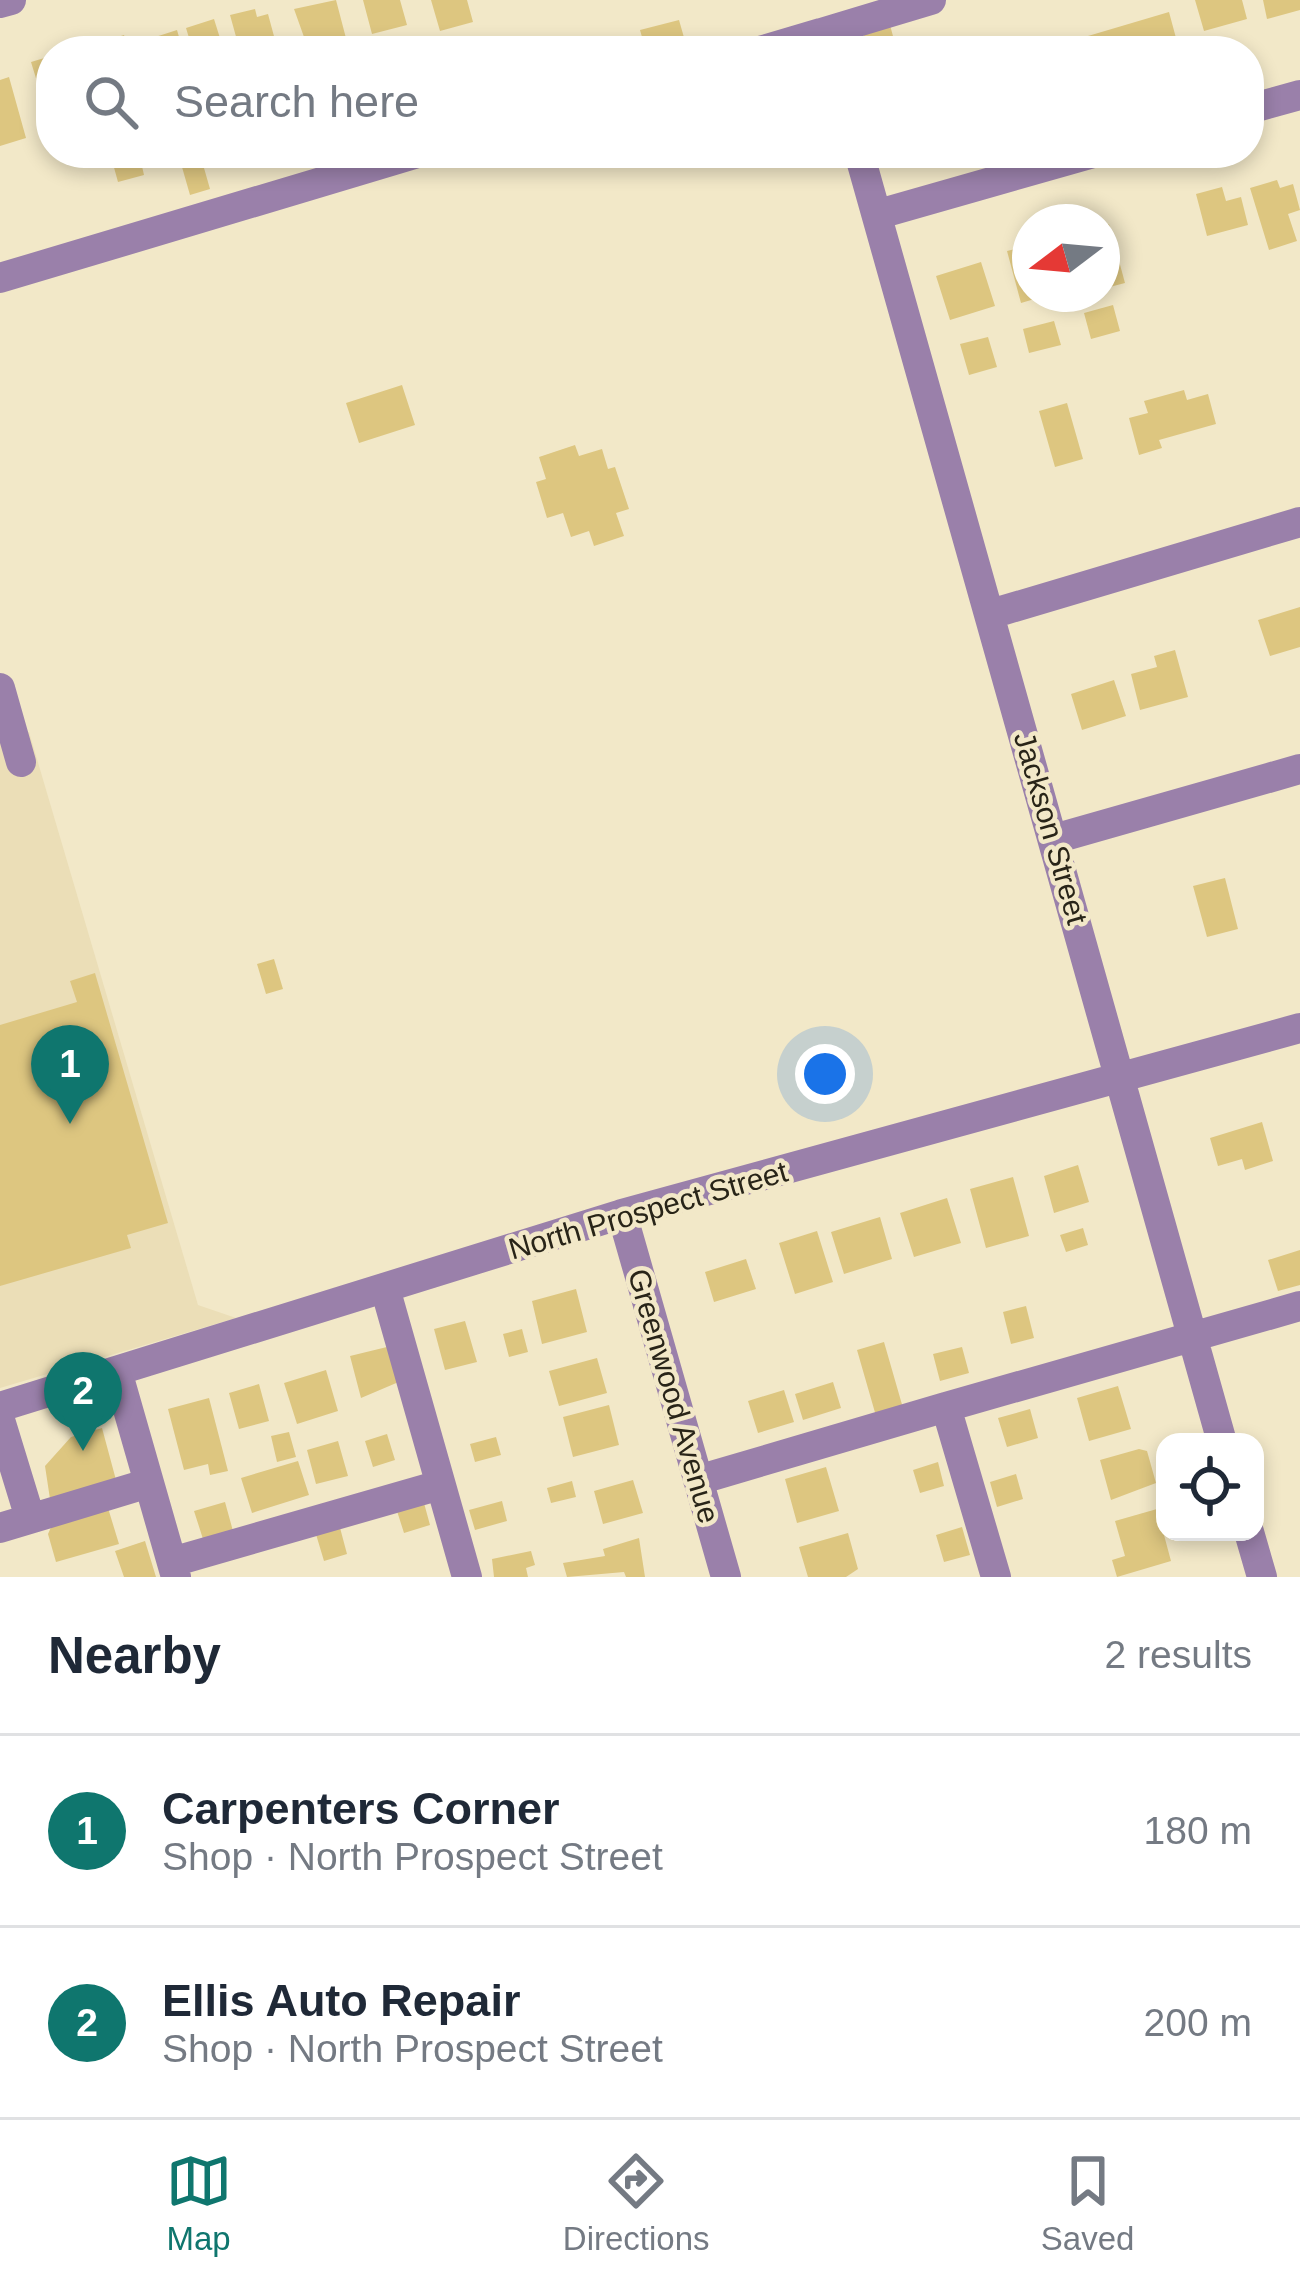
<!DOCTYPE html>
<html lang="en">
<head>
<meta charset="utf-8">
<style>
  body { margin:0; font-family:Arial,sans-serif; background:#f6f6f7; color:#1f2937 }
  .controls { position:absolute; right:36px; bottom:36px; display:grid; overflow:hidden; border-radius:24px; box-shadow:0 6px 18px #0003 }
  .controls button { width:108px; height:108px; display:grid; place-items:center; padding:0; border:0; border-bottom:3px solid #e0e1e3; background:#fff; color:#1f2937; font:60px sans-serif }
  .compass { position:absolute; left:1012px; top:204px; width:108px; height:108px; border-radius:50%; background:#fff; box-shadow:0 6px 18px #0003; rotate:254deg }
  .you { position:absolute; left:825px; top:1074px; width:42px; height:42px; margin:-30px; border:9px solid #fff; border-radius:50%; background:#1a73e8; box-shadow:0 0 0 18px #1a73e833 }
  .badge { display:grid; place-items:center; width:78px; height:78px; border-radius:50%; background:#0f766e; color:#fff; font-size:39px; font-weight:700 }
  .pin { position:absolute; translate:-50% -99px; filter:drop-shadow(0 3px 6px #0008) }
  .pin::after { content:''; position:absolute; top:63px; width:42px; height:36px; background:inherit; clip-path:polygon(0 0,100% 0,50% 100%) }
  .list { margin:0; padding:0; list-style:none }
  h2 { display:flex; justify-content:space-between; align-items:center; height:156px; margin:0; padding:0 48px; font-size:51px }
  h2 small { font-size:39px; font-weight:400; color:#747a83 }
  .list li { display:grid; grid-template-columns:78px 1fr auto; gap:36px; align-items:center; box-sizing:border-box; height:192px; padding:0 48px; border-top:3px solid #e0e1e3 }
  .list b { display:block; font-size:45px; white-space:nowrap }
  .list p { margin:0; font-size:39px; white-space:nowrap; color:#747a83 }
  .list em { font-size:39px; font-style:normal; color:#747a83 }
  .icon { flex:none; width:66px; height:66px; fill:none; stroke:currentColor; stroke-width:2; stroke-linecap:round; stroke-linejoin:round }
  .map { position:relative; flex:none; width:1300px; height:1577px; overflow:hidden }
  .search { position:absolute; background:#fff; box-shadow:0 6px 18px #0003; left:36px; right:36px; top:36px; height:132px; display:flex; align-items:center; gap:30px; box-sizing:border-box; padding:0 42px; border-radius:48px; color:#747a83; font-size:45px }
  .sheet { height:540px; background:#fff }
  nav { display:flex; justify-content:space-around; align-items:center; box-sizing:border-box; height:168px; border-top:3px solid #e0e1e3; background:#fff; font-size:33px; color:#747a83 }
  nav a { display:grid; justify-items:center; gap:6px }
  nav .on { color:#0f766e }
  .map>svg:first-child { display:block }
  .built { fill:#ebdeb7 }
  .building { fill:#ddc680 }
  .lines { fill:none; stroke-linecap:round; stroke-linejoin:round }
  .minor { stroke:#9a80aa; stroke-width:30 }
  .labels { text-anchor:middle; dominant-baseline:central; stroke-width:9; stroke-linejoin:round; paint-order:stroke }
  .street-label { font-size:30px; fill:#282418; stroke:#f2e8c8 }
</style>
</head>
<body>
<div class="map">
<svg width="1300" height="1577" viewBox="0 0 1300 1577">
  <rect width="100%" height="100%" fill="#f2e8c8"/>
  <!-- built -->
  <path class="built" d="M29,732L198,1305L236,1318L0,1388V740Z"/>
  <!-- building -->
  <path class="building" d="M336,0L347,42L309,51L294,9Z
    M363,0H400L407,25L372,34Z
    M431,0H467L473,22L440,31Z
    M1195,0H1242L1247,19L1204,31Z
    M1263,0H1300V10L1267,19Z
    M255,9L257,17L268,14L278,51H240L230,15Z
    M1169,12L1176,38L1161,46L1093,51L1088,36Z
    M214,19L224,51H193L186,28Z
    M679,20L687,48L646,51L640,30Z
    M890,25L897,51H868L863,33Z
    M177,30L183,51H149L146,40Z
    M124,35L129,51H88L87,47Z
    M51,56V124H50L31,62Z
    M9,77L26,138L0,146V80Z
    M110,153H139L144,175L118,182Z
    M202,161L210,189L190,195L182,167Z
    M1277,180L1280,188L1293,184L1300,210L1288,214L1297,241L1269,250L1250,188Z
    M1222,187L1226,201L1241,197L1248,225L1207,236L1196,194Z
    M1109,224L1125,283L1102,289V226Z
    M1030,245V294L1048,295L1021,303L1007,251Z
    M981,262L995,306L950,320L936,276Z
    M1113,305L1120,331L1091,339L1084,313Z
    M1054,321L1061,345L1029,353L1023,329Z
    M988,337L997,367L969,375L960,344Z
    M402,385L415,425L359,443L346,403Z
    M1184,390L1187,400L1208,394L1216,424L1159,440L1162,448L1139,455L1129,418L1148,413L1144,401Z
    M1067,403L1083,459L1055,467L1039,411Z
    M575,445L579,456L602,449L608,469L615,467L629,509L616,513L624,536L594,546L589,531L571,537L563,513L547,518L536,482L546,479L539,457Z
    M1300,607V647L1270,656L1258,620Z
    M1175,650L1188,697L1140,710L1131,674L1157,667L1154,656Z
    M1114,680L1126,716L1082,730L1071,694Z
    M1225,878L1238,929L1207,937L1193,886Z
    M274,959L283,989L266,994L257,964Z
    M95,973L168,1223L127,1235L131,1248L0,1286V1025L77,1002L70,981Z
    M1262,1122L1273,1161L1245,1170L1242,1159L1218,1166L1210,1138Z
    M1078,1165L1089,1202L1054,1213L1044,1176Z
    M1013,1177L1029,1236L986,1248L970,1189Z
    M947,1198L961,1243L914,1257L900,1213Z
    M880,1217L892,1259L844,1274L831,1232Z
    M1083,1228L1088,1245L1066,1252L1060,1235Z
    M817,1231L833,1282L795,1294L779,1243Z
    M1300,1250V1285L1278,1291L1268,1260Z
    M746,1259L756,1289L714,1302L705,1272Z
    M576,1289L587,1332L542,1344L532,1301Z
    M1026,1306L1034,1338L1011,1344L1003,1312Z
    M465,1321L477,1362L445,1370L434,1329Z
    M522,1329L528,1352L509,1357L503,1334Z
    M884,1342L903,1408L876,1416L857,1350Z
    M391,1346L401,1381L361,1398L350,1356Z
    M962,1347L969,1373L940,1381L933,1354Z
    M597,1358L607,1393L559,1406L549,1371Z
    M326,1370L338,1411L297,1424L284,1383Z
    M833,1382L841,1408L803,1420L795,1394Z
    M259,1384L269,1421L239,1429L229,1393Z
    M1118,1386L1131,1429L1089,1441L1077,1398Z
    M784,1390L794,1422L758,1433L748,1401Z
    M209,1398L228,1471L210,1475L208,1464L184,1470L168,1409Z
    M609,1405L619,1445L573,1457L563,1417Z
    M1030,1409L1038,1438L1007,1447L998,1418Z
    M102,1428L116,1480L50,1499L45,1466L71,1437Z
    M289,1432L296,1457L277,1462L271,1436Z
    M387,1434L395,1460L373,1467L365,1441Z
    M496,1437L501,1455L475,1462L470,1444Z
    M338,1441L348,1476L316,1484L307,1450Z
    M1139,1449L1147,1451L1156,1483L1111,1500L1100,1460Z
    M298,1461L309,1495L252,1513L241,1478Z
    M938,1462L944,1486L920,1493L913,1470Z
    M826,1467L839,1511L797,1523L785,1479Z
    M1016,1474L1023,1499L997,1507L990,1482Z
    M633,1480L643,1513L603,1524L594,1491Z
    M572,1481L576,1497L551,1503L547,1488Z
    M502,1501L507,1521L475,1530L469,1510Z
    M225,1502L233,1531L203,1539L194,1511Z
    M424,1503L430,1525L404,1533L397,1511Z
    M108,1508L119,1544L56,1562L48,1534L52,1525Z
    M1157,1509L1171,1561L1117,1577L1112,1560L1125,1556L1115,1521Z
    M339,1524L347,1554L324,1561L315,1531Z
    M962,1527L970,1555L944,1562L936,1535Z
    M848,1533L858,1569L846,1577H808L799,1547Z
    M639,1538L645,1577H626L624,1572L567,1577L563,1563L605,1556L603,1549Z
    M145,1541L156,1577H124L115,1551Z
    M531,1551L535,1565L526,1568L528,1577H494L492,1559Z"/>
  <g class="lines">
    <!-- minor -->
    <path class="minor" d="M0,3L11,0
      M760,51L821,33
      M827,51L821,33L931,0
      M1249,109L1300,95
      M859,153L1222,1442
      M879,214L1093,153
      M0,278L418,153
      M991,614L1300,522
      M0,688L21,762
      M1054,839L1300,769
      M622,1214L726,1577
      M385,1288L467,1577
      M117,1371L176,1577
      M0,1407L622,1214L1300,1028
      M946,1407L1300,1306
      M0,1420L30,1518
      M698,1480L946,1407L996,1577
      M0,1528L149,1483
      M1249,1532L1262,1577
      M172,1562L440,1485"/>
  </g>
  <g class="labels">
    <!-- street labels -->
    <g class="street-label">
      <text transform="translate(1051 828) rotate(74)">Jackson Street</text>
      <text transform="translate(648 1210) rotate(-16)">North Prospect Street</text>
      <text transform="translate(674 1396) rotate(74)">Greenwood Avenue</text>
    </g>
  </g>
</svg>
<div class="controls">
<button><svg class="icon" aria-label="locate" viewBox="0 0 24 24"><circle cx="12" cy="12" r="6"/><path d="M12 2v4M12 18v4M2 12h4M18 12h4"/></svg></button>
</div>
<svg class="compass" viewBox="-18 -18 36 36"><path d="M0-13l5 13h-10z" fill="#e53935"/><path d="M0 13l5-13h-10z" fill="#747a83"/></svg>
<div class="you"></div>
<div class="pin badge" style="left:70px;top:1124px">1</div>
<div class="pin badge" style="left:83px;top:1451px">2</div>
<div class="search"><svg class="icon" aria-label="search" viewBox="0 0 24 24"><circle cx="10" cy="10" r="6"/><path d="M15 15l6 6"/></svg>Search here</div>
</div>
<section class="sheet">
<h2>Nearby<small>2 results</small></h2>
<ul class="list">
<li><span class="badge">1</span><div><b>Carpenters Corner</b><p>Shop · North Prospect Street</p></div><em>180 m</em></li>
<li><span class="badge">2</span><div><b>Ellis Auto Repair</b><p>Shop · North Prospect Street</p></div><em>200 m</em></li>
</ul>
</section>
<nav>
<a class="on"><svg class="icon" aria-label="map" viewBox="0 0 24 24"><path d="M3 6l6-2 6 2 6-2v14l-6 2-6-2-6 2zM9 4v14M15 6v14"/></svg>Map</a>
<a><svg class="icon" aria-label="directions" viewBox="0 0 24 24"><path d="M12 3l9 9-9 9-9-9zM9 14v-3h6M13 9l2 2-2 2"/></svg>Directions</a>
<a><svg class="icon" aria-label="saved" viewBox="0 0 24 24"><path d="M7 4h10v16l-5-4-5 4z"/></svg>Saved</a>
</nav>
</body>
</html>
